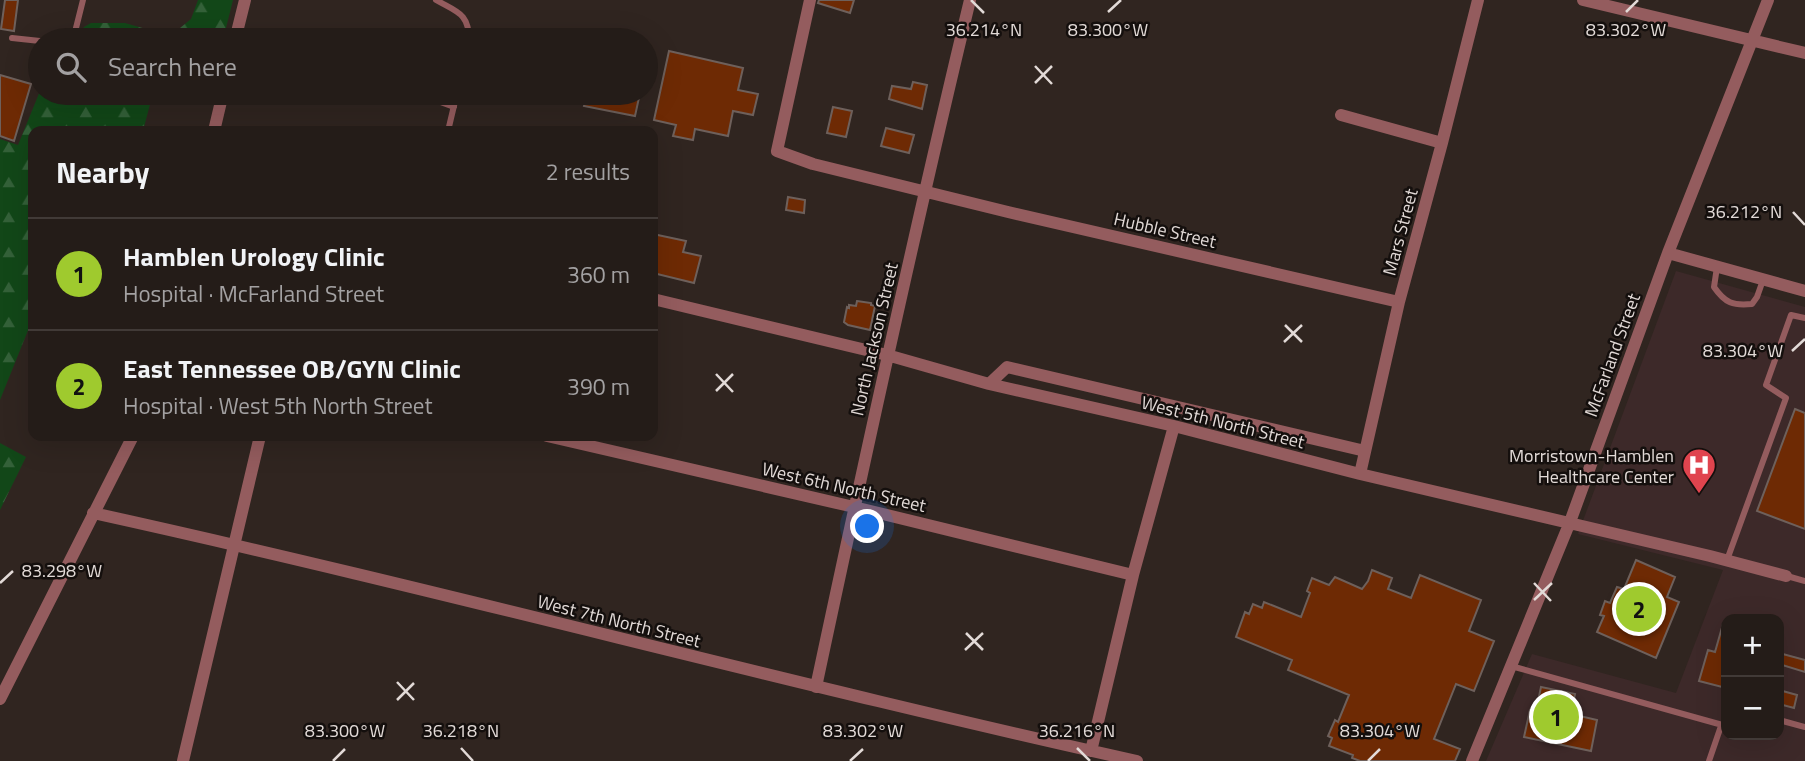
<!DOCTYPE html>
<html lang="en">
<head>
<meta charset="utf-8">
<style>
  body { margin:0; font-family:"Titillium Web",sans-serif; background:#2c2521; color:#f1f3f6 }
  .controls { position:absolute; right:21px; bottom:21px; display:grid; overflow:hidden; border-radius:14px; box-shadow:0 7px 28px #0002 }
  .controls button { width:63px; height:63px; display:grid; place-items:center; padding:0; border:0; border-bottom:2px solid #413a37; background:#241c18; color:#f1f3f6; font:35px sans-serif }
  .you { position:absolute; left:868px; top:527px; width:24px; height:24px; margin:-18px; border:5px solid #fff; border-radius:50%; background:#1a73e8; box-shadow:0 0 0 10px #1a73e833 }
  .badge { display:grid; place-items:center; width:46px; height:46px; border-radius:50%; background:#9fca2e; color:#111; font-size:23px; font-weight:700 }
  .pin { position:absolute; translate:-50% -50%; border:4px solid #fff; box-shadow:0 2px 7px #0006 }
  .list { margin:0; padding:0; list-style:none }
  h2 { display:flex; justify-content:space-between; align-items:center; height:91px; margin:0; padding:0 28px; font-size:30px }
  h2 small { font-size:23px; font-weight:400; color:#a3a1a2 }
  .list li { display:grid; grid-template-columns:46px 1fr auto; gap:21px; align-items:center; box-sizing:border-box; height:112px; padding:0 28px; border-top:2px solid #413a37 }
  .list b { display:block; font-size:26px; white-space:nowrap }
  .list p { margin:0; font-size:23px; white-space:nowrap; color:#a3a1a2 }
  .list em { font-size:23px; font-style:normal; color:#a3a1a2 }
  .icon { flex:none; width:38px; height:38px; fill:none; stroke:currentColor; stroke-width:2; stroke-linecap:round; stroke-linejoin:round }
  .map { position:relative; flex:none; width:1805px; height:761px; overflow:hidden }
  .search { position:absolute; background:#241c18; box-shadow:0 7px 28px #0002; left:28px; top:28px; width:630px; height:77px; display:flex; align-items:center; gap:18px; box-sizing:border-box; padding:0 24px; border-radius:38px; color:#a3a1a2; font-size:26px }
  .panel { position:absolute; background:#241c18; box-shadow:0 7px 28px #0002; left:28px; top:126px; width:630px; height:315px; border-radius:14px }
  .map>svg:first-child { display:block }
  .medical { fill:#3d2929; fill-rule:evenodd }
  .forest { fill:url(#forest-firs) }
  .building { fill:#6e2a04; stroke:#6e605b; stroke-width:2 }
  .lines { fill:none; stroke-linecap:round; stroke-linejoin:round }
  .service { stroke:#945c5e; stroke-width:6 }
  .minor { stroke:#945c5e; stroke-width:12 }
  .ticks { fill:none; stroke:#e2dad7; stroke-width:2.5 }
  .labels { text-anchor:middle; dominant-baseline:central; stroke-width:5; stroke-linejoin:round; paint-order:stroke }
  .street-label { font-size:18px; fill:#e2dad7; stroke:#140f0d }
  .poi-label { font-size:18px; fill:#e2dad7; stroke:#140f0d; text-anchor:end }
  .ticks-label { font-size:18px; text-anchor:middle; fill:#e2dad7; stroke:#140f0d; stroke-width:5; stroke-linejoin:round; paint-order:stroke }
</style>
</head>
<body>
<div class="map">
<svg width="1805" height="761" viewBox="0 0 1805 761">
  <defs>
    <pattern id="forest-firs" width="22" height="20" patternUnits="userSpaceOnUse" patternTransform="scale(1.75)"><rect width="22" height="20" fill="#124718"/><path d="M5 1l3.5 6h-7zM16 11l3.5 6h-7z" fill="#346139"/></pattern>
  </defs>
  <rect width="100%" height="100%" fill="#302520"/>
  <!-- medical -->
  <path class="medical" d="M1676,271L1805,307V761H1486L1532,654L1676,693L1723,570L1578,534ZM1726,619H1779V735H1726Z"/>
  <!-- forest -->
  <path class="forest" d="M198,0H233L223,40H74L84,27L91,23H125L146,29L165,30L180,28L191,19Z
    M40,91V93H153L143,131H33V318L0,400V139L18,145Z
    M0,443L26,457L0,510Z"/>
  <!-- building -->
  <path class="building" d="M5,0H18L14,31L1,29Z
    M819,0H854L850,13L818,3Z
    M669,51L743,68L738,90L758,94L753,115L733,111L728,136L695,129L693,140L673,136L676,125L654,120Z
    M0,75L31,84L14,141L0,136Z
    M913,82L927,85L922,109L889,99L892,86L911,89Z
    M587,93H640L635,116L584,106Z
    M833,107L852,111L846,137L827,133Z
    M886,128L914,135L909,153L881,146Z
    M788,197L805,200L804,213L786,210Z
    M653,234L686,241L683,252L701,256L694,283L653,273Z
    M857,301L871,303V305L875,306L870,330L848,325L844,322L847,307L849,308V305L856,306Z
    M1795,409L1805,413V529L1757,511Z
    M1636,560L1675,577L1667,597L1679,602L1656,658L1597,632L1604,616L1600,615L1605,601L1610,603L1617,587L1624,589Z
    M1372,570L1392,578L1388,589L1411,598L1420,575L1481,600L1469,631L1494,641L1474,691L1456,684L1434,739L1460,749L1455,761H1360L1352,758L1353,755L1329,746L1332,738L1328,736L1335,720L1338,722L1349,695L1288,670L1292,660L1236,637L1245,612L1249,614L1253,604L1262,608L1264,602L1301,617L1310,593L1307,591L1312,578L1329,585L1335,577L1362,589L1368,581Z
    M1723,624H1726V688L1699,681L1708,650L1715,652Z
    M1779,653L1805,660V672L1779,664Z
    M1541,687L1575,694L1571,714L1597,720L1591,751L1524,737L1530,710L1536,711Z
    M1779,690L1797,695L1794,708L1779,704Z"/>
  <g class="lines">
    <!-- service -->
    <path class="service" d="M436,0C457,12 469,13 469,40
      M12,38L40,41
      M73,40L83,0
      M416,93L454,107
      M369,131H370
      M448,131L457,93
      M1717,267L1714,287C1725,303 1733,306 1752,304L1757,297L1763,280
      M1727,560L1786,398L1766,385L1791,315L1805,318
      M1787,576L1805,581
      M1511,666L1726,726
      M1779,720L1805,727
      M1709,761L1721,726"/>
    <!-- minor -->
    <path class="minor" d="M810,0L777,151L813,164L1008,212L1399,302
      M1583,0L1805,53
      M235,40L245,0
      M1341,115L1442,143
      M214,131L223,93
      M1668,253L1805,291
      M653,299L887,355L989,384L1174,426L1360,474L1710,556L1786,576
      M989,384L1007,367L1365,451
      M547,436L854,507L1133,575
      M1360,474L1399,302L1442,143L1478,0
      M93,513C443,590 788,684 1137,761
      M816,687C865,457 915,228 970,0
      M0,699L133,436
      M1091,751L1133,575L1174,426
      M183,761L260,436
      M1472,761L1570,522L1668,253L1768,0"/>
  </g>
  <!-- ticks -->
  <path class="ticks" d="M971,0L984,13M1108,12L1121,0M1626,12L1638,0M1035,66L1052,84M1035,83L1052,66M1793,212L1805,225M1285,325L1302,342M1284,342L1302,325M1792,351L1805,339M716,374L733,392M716,391L733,374M0,583L13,571M1534,583L1551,601M1534,600L1552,583M966,633L983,650M965,650L983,633M397,682L414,700M397,700L414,683M461,748L473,761M1077,748L1090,761M333,761L345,749M850,761L863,749M1368,761L1380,749"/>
  <!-- icons -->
  <defs>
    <g id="hospital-pin" transform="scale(1.75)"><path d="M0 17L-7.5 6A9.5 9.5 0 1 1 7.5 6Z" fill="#e0444e" stroke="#140f0d"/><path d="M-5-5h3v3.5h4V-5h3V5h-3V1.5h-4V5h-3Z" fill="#fff"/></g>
  </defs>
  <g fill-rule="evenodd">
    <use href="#hospital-pin" x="1699" y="465"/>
  </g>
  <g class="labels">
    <!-- street labels -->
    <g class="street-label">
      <text transform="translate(1165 230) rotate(13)">Hubble Street</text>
      <text transform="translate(1400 232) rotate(-75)">Mars Street</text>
      <text transform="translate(874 339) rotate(-77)">North Jackson Street</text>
      <text transform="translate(1612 355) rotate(-70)">McFarland Street</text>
      <text transform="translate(1223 422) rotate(14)">West 5th North Street</text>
      <text transform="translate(844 487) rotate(13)">West 6th North Street</text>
      <text transform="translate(619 621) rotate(14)">West 7th North Street</text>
    </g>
    <!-- poi labels -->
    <g class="poi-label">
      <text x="1674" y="455">Morristown-Hamblen<tspan x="1674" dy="21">Healthcare Center</tspan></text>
    </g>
  </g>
  <g class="ticks-label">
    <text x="1108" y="36">83.300°W</text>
    <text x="1626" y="36">83.302°W</text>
    <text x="984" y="36">36.214°N</text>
    <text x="1744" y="218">36.212°N</text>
    <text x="1743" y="357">83.304°W</text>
    <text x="62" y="577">83.298°W</text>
    <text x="461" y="737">36.218°N</text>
    <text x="1077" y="737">36.216°N</text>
    <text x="345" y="737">83.300°W</text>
    <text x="863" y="737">83.302°W</text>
    <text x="1380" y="737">83.304°W</text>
  </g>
</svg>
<div class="controls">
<button>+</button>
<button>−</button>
</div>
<div class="you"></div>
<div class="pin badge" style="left:1556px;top:717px">1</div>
<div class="pin badge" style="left:1639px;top:609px">2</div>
<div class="search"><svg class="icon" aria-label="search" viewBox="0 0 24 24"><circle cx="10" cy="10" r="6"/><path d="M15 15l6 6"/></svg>Search here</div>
<section class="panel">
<h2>Nearby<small>2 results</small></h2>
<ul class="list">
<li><span class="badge">1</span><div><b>Hamblen Urology Clinic</b><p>Hospital · McFarland Street</p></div><em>360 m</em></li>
<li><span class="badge">2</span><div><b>East Tennessee OB/GYN Clinic</b><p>Hospital · West 5th North Street</p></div><em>390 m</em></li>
</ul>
</section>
</div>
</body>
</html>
